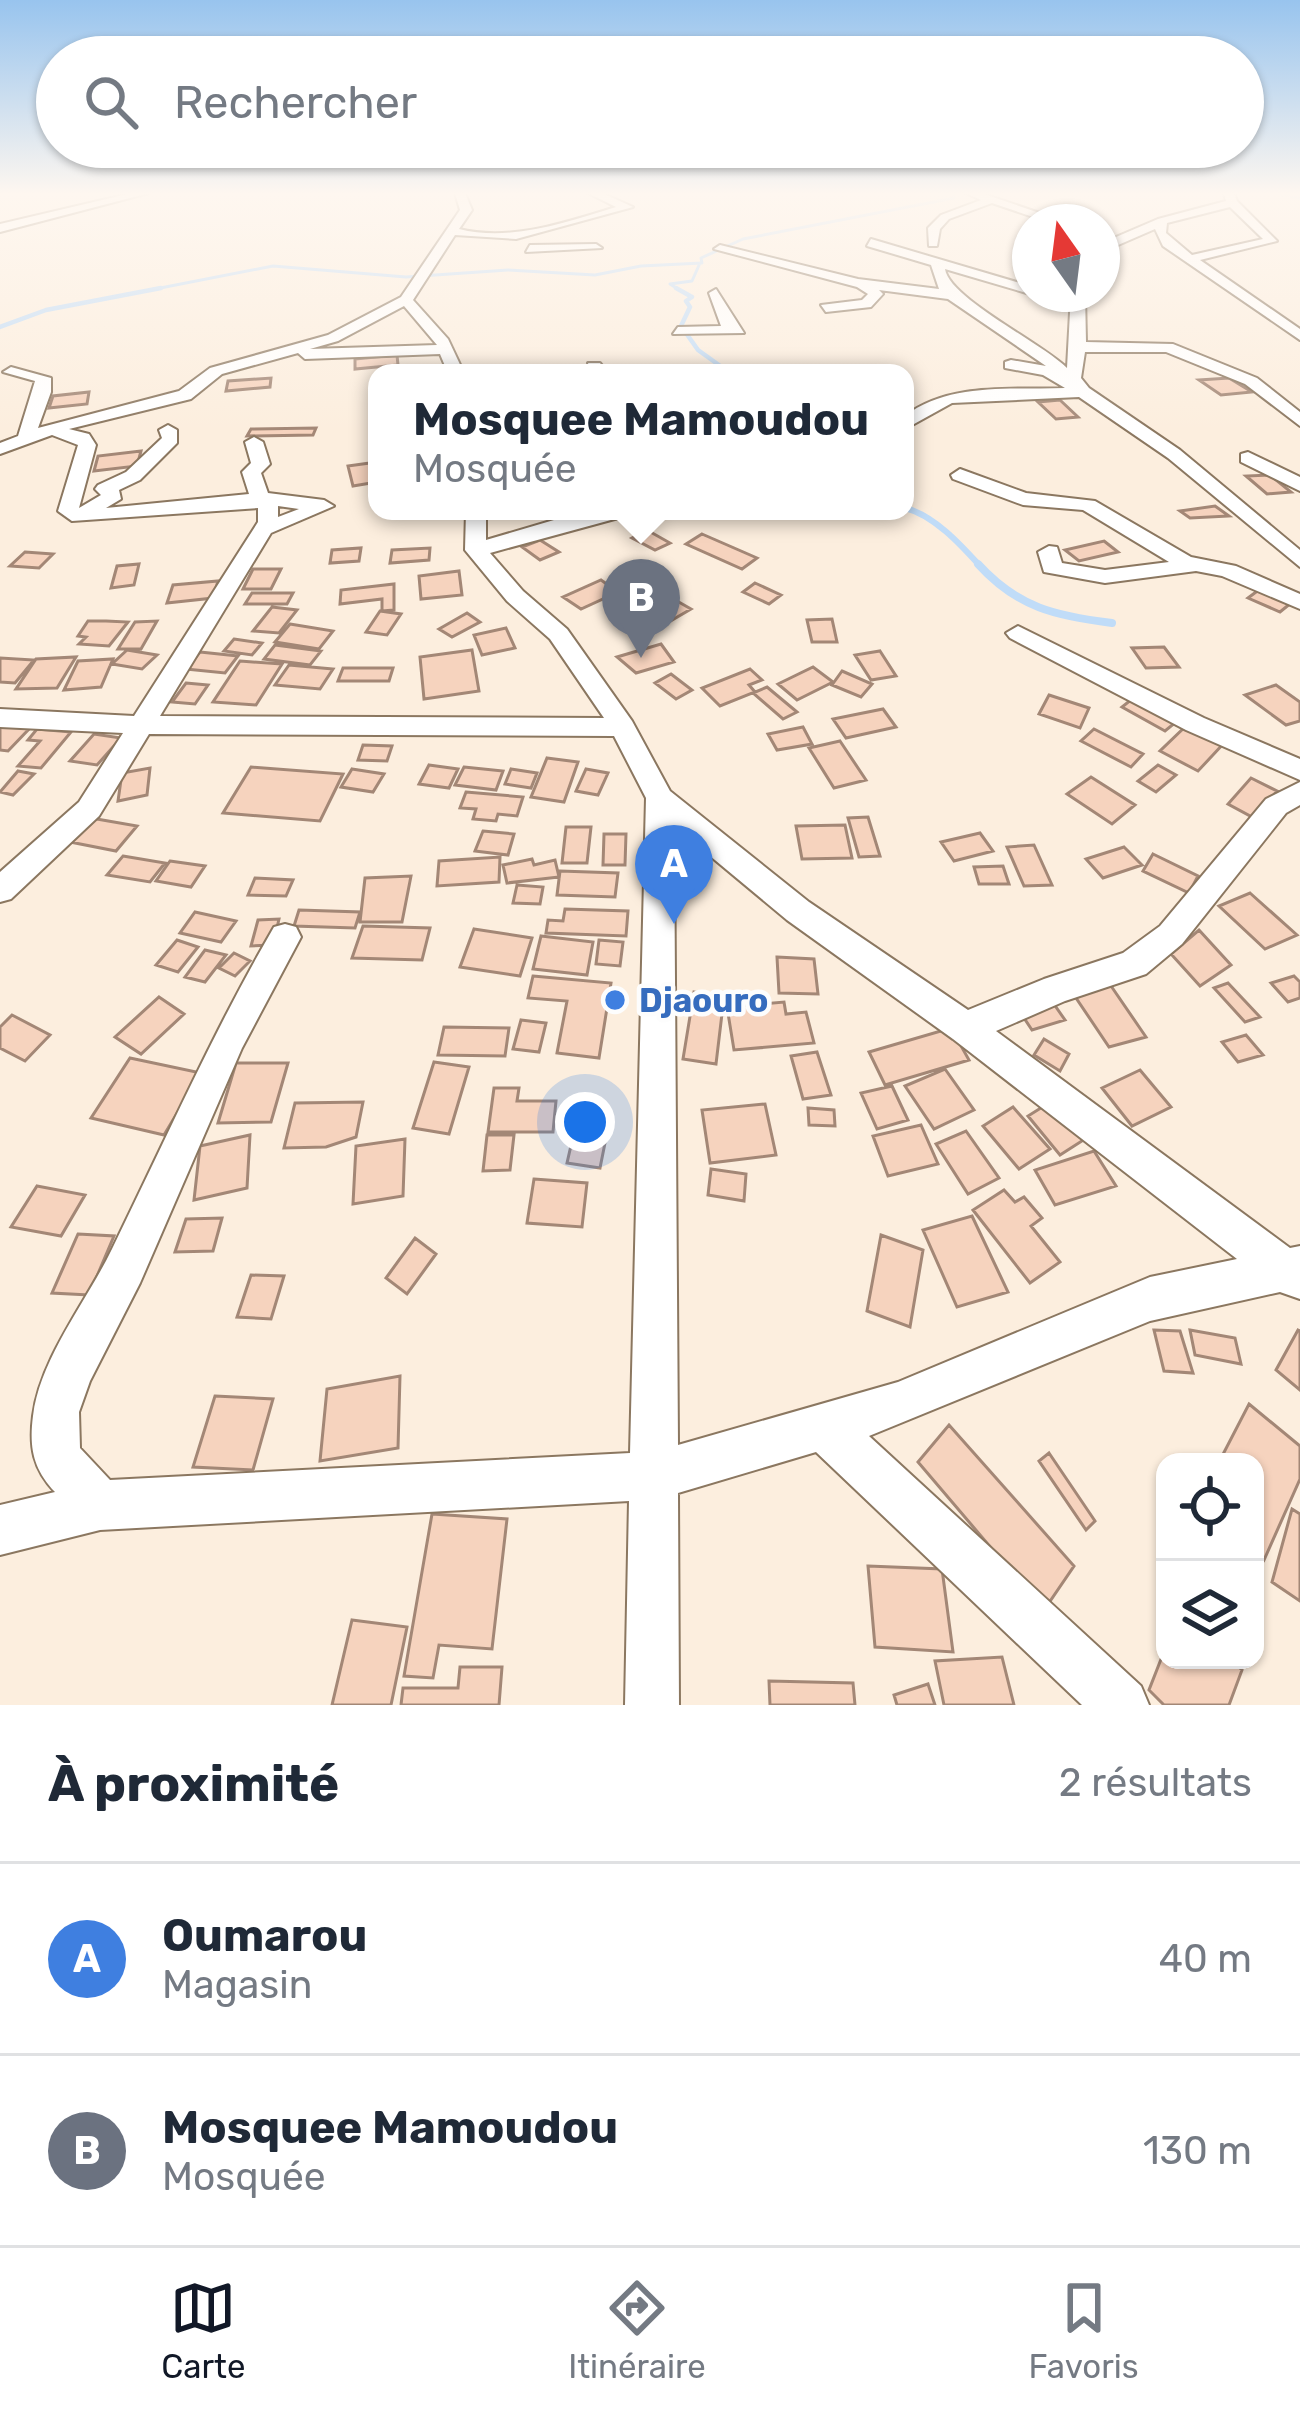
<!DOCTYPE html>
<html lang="fr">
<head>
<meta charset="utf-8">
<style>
  body { margin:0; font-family:Rubik,sans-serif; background:#f6f6f7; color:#1f2937 }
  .controls { position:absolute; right:36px; bottom:36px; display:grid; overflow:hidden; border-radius:24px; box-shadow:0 3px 9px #0004 }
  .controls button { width:108px; height:108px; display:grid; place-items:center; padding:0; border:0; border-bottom:3px solid #e0e1e3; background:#fff; color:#1f2937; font:60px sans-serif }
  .compass { position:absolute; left:1012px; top:204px; width:108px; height:108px; border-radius:50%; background:#fff; box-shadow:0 3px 9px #0004; rotate:346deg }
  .you { position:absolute; left:585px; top:1122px; width:42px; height:42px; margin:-30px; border:9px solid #fff; border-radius:50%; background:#1a73e8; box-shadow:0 0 0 18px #1a73e833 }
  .badge { display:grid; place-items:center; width:78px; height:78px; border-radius:50%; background:#111827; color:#fff; font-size:39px; font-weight:700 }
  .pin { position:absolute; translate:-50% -99px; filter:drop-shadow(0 3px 6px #0008) }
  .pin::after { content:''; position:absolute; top:63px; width:42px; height:36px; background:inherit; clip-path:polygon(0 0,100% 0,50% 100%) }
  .popup { position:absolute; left:368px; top:364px; width:546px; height:156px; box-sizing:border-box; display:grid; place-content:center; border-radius:24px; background:#fff; filter:drop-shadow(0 3px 9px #0005); font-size:39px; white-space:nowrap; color:#747a83 }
  .popup b { font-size:45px; color:#1f2937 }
  .popup::after { content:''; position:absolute; left:50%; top:100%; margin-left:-24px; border:24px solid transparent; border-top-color:#fff }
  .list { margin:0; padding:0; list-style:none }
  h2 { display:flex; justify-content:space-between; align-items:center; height:156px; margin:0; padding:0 48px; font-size:51px }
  h2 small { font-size:39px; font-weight:400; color:#747a83 }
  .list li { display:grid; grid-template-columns:78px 1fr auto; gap:36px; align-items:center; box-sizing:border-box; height:192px; padding:0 48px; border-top:3px solid #e0e1e3 }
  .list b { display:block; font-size:45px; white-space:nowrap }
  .list p { margin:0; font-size:39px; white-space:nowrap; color:#747a83 }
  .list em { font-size:39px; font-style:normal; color:#747a83 }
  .icon { flex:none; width:66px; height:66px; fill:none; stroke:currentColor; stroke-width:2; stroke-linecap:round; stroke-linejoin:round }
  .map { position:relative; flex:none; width:1300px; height:1705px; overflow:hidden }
  .search { position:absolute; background:#fff; box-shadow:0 3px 9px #0004; left:36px; right:36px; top:36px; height:132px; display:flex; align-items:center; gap:30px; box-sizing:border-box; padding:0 42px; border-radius:66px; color:#747a83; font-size:45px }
  .sheet { height:540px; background:#fff }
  nav { display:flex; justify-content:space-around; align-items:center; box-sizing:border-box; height:168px; border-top:3px solid #e0e1e3; background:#fff; font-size:33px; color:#747a83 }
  nav a { display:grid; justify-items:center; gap:6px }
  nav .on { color:#111827 }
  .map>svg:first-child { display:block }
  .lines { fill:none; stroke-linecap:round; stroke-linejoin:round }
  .stream-far3 { stroke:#c0dcf8; stroke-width:3 }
  .stream-far2 { stroke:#c0dcf8; stroke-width:4.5 }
  .stream-far1 { stroke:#c0dcf8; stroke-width:6 }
  .stream { stroke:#c0dcf8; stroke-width:8 }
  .building { fill:#f6d3be; stroke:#a38776; stroke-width:3 }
  .street-casing { stroke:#8b7760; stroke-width:4 }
  .street { fill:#fff; fill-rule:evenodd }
  .shop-dot { fill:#3f7fe0; stroke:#fdfdfd; stroke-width:4.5 }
  .labels { text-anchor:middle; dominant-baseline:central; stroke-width:9; stroke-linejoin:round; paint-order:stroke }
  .shop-label { font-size:33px; font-weight:bold; fill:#366cbe; stroke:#fdfdfd; text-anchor:start }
</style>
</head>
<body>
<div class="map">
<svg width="1300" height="1705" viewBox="0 0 1300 1705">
  <rect width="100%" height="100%" fill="#fceede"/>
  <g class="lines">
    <!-- stream-far3 -->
    <path class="stream-far3" d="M1275,193L1300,198
      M145,291L273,266L406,277L508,270L595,275L641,266L702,263L701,258L743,239L954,198V193
      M681,291L670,284L692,281L700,263"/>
    <!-- stream-far2 -->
    <path class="stream-far2" d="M676,288L692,297L686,301L690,307L681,326L698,350L730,373
      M0,327L46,310L161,288"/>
    <!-- stream-far1 -->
    <path class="stream-far1" d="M905,508C934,515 961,545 981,567"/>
    <!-- stream -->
    <path class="stream" d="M978,564C1018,608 1056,616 1112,623"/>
  </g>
  <!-- building -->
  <path class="building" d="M397,355L398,365L355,369V359Z
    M271,378L270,387L226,391L228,381Z
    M1229,378L1252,392L1221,395L1199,380Z
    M89,392L87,404L49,408L53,396Z
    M1060,400L1078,417L1056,419L1038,402Z
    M316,428L313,435L247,436L251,429Z
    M141,451L137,466L94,471L98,456Z
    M377,462V482L353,486L348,466Z
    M1270,475L1291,492L1267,494L1246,476Z
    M1215,506L1229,516L1190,518L1180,511Z
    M647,530L670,543L655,550L632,538Z
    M702,534L757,558L742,569L686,544Z
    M540,540L559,552L540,560L522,547Z
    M1104,541L1118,552L1079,561L1065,550Z
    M361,548L359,561L330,563L332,550Z
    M430,548L429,560L390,563L392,550Z
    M25,552L53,554L39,568L10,566Z
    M139,564L134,585L111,588L117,566Z
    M253,569H281L271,589H243Z
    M459,571L462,595L421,599L419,576Z
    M601,580L618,592L581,609L563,597Z
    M640,580L691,609L667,623L623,598L634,592L626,588Z
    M218,581L213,598L167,603L173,585Z
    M755,583L781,595L769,604L743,592Z
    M394,584V610L382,611V599L340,604L341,590Z
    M1260,589L1291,603L1280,612L1248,598Z
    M252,593H293L287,604H245Z
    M272,607L297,610L279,633L253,631Z
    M380,611L401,614L387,635L366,632Z
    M467,613L480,622L452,637L439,629Z
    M832,619L837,642H812L807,620Z
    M88,621H106L128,622L109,646L79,644L86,637L78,636Z
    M157,621L141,649H118L135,622Z
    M290,624L333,631L319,649L275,642Z
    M506,628L515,648L482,655L474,635Z
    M234,639L262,643L252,655L224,651Z
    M661,644L674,662L636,673L617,657Z
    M275,645L321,651L310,665L264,659Z
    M1164,647L1179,667L1146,668L1132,648Z
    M127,650L157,655L142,669L112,664Z
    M472,650L479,691L424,699L420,657Z
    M880,651L896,676L871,680L855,655Z
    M200,652L238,656L225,673L186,669Z
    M76,657L57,688L16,689L36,659Z
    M0,658L34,660L15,683L0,682Z
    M113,659L101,687L64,690L78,661Z
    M240,661L282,664L256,705L213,702Z
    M289,665L333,669L320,689L275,685Z
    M813,667L833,682L797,700L778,684Z
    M343,668H393L389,681H338Z
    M750,669L762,680L749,685L755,692L720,706L702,688Z
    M842,671L872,684L861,697L832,685Z
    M671,674L692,690L676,699L655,683Z
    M186,683L208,685L195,704L172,702Z
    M1276,685L1300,702V721L1286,725L1245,695Z
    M767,687L797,712L783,719L753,693Z
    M1049,695L1089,708L1080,728L1039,714Z
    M1137,695L1181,718L1165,731L1122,707Z
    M883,709L896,727L846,738L833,719Z
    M1188,724L1225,742L1198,771L1160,751Z
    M0,725H1L29,729L8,751L0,750Z
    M803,727L812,744L777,750L768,734Z
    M37,729L71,732L41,768L18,766L40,741L28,740Z
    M1094,729L1143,754L1131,767L1081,741Z
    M94,734L121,738L97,765L70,761Z
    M840,741L866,780L834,788L809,748Z
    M363,745L392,746L387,761L358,760Z
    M547,758L578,762L564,802L531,797Z
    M429,765L458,769L449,788L419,784Z
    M1158,765L1176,775L1156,792L1138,781Z
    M251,767L343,774L320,821L223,813Z
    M464,767L503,771L496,790L455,785Z
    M150,768L147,795L118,801L122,773Z
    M352,769L384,774L373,792L341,787Z
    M511,769L537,773L531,788L505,784Z
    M586,769L608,773L598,795L576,791Z
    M18,771L34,774L13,795L0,792Z
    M1091,777L1135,805L1112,824L1067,794Z
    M1251,778L1277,791L1254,818L1228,804Z
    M466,792L523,797L517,816L498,814L496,821L473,819L476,809L460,808Z
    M868,817L880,856L859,857L848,818Z
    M91,818L137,826L116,851L70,842Z
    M845,825L852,858L802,859L796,826Z
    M566,827H591L587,863H562Z
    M483,831L514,834L508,855L475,851Z
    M980,833L993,851L954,861L941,842Z
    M604,834H626L625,865H603Z
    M1034,845L1052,885L1024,886L1007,847Z
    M1124,847L1142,865L1103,878L1086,859Z
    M1153,854L1198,876L1189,893L1143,871Z
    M123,856L165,863L150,882L107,875Z
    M500,857L499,882L437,886L439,861Z
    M532,859L534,865L555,860L559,877L507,883L503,865Z
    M170,861L205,866L191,887L156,881Z
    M1003,866L1009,884H979L974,867Z
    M560,871L618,873L615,897L557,895Z
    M411,876L402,922H360L365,878Z
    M255,878L293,880L286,896L248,895Z
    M517,885L543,887L540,904L513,903Z
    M1250,893L1297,935L1265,949L1219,906Z
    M565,909L628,911L626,936L546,933L548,920L563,921Z
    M299,910L360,912L355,928L294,926Z
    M195,912L236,921L221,942L180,933Z
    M279,919L273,945L251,946L258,920Z
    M363,926L430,928L422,960L352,958Z
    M474,929L532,938L520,976L460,967Z
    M1199,930L1231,965L1200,986L1171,954Z
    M541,936L593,942L587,975L533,969Z
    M177,940L198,947L178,972L156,965Z
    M599,940L623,942L620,966L596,964Z
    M205,950L226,955L205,982L185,977Z
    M234,953L250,961L235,976L219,968Z
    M777,957L814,959L818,994L779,993Z
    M533,976L611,983L599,1058L557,1053L567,1001L528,998Z
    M1294,976L1300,982V998L1288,1002L1271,983Z
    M1109,983L1146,1037L1109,1047L1072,992Z
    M1228,983L1260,1017L1245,1022L1214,988Z
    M694,992L724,997L716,1064L683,1059Z
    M159,997L184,1014L141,1054L115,1037Z
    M1049,997L1065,1020L1032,1030L1016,1006Z
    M784,1002L786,1014L806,1012L814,1043L734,1050L727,1007Z
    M12,1015L50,1035L25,1061L0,1048V1027Z
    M521,1020L546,1023L539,1052L513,1049Z
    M444,1027L509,1028L505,1056L438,1055Z
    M951,1028L969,1060L885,1085L869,1052Z
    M1246,1035L1263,1055L1238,1062L1222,1042Z
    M1044,1039L1069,1054L1060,1071L1034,1055Z
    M817,1052L831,1095L803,1099L791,1056Z
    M130,1058L201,1073L164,1135L91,1118Z
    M434,1062L469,1067L449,1134L413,1128Z
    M236,1063H288L271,1122L218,1123Z
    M945,1069L974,1110L934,1129L905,1086Z
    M1140,1070L1171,1107L1132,1126L1102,1088Z
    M892,1086L908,1120L877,1129L861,1093Z
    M494,1088H519L517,1101H556L553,1132H488Z
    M1052,1101L1085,1139L1060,1155L1028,1116Z
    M363,1102L356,1137L326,1147L284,1148L295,1103Z
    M765,1104L776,1155L710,1163L702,1110Z
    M1013,1107L1050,1149L1019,1169L983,1126Z
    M808,1108L834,1110L835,1126L809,1125Z
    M921,1125L938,1164L888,1176L873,1136Z
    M575,1128L607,1133L600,1168L567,1163Z
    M966,1131L999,1178L968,1194L936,1144Z
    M250,1135L247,1188L194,1200L200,1146Z
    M487,1135H514L510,1170L483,1171Z
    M405,1139L403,1196L353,1204L356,1146Z
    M1094,1151L1116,1186L1055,1205L1035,1170Z
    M711,1169L746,1174L744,1201L708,1195Z
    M534,1179L587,1183L582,1227L527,1223Z
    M37,1186L85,1195L61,1236L11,1227Z
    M1004,1190L1015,1202L1024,1197L1042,1218L1031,1226L1060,1262L1030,1283L973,1210Z
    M972,1216L1008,1292L957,1307L923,1230Z
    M222,1218L213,1251L175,1252L186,1219Z
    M78,1234L114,1236L89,1295L52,1293Z
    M881,1235L923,1250L910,1327L867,1311Z
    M415,1238L436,1254L407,1294L386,1278Z
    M251,1275L284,1276L271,1319L237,1317Z
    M1154,1330L1180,1331L1193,1373L1164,1371Z
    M1190,1330L1235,1338L1241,1364L1195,1355Z
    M1298,1330L1300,1331V1390L1276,1370Z
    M400,1376L398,1448L320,1461L327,1389Z
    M215,1396L273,1399L253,1470L193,1467Z
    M1249,1404L1300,1446V1479L1264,1560L1255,1552V1462H1219Z
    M949,1425L1074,1566L1044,1610L918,1462Z
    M1049,1453L1095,1521L1086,1530L1039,1461Z
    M1292,1509L1300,1514V1601L1272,1582Z
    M432,1514L507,1519L492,1649L439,1645L433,1678L404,1676Z
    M868,1566L942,1569L953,1652L875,1647Z
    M352,1620L407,1627L391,1705H332Z
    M1165,1649V1660H1231L1242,1670L1229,1705H1164L1149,1690Z
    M1002,1657L1014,1705H944L935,1661Z
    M460,1667H502L499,1705H401L403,1688H458Z
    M769,1681L853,1683L855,1705H770Z
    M928,1684L935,1705H897L894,1695Z"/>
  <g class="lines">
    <!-- street casing -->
    <g class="street-casing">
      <path id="street" d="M132,193H149L0,232V224Z
        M455,193H465L472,210L459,229C511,242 567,222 616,207L588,193H602L633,207L516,239L455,235L413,300L448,339L464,373H448L440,354L305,359L298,353L222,374L191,399L69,429L89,434L96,445L79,508L101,495L95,489L98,485L126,472L162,438L159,430L168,425L177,430V443L140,480L119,490L121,499L106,508L249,494L242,472L251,463L245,442L254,437L263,442L270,464L261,473L268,493L324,500L334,506L271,533L160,716L604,718L550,639L507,601L465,550L466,511H486V540L571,515L644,511L490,553L523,591L567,629L632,721L670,791L809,902L968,1010L1044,979L1123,953L1160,926L1266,799L1300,782V805L1286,813L1182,944L1146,974L1065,1001L996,1031L1290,1248L1300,1246V1299L1280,1292L1150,1321L869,1436L1141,1686L1149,1705H1082L816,1452L678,1493L679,1705H625L629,1501L100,1530L0,1555V1505L55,1492C33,1469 29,1447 33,1416C40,1358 87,1301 112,1249C165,1141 213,1032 274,927L285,924L296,927L301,937L242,1048L140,1283L90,1381L79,1412L80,1448L110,1480L630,1453L646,798L614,736L149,734L99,816L11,899L0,902V872L79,802L123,733L0,727V709L134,716L258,522V508L72,521L58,511L78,445L52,435L0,454V443L18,436L35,381L3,372L11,367L51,378V392L38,428L179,391L210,368L328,335L401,297L460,210ZM404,306L437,345L310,349L338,341ZM278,506L299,509L278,517ZM674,826L787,920L953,1039L1237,1259L1150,1277L898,1382L678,1445Z
        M966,193H981L1066,222H1048L992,203L949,219L940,229L937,246H929L928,228L941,215L981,200Z
        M1224,193H1234L1237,201L1277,241L1200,260L1300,329V340L1163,246L1155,229L1102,252V243L1158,219L1226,201ZM1230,207L1263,239L1192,255L1166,233L1167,223Z
        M871,239L1030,286V294L945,269C949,298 1040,342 1067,368L1071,294H1085L1086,342L1173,344L1257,378L1300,412V426L1245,384L1166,352H1085L1081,378L1089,388L1180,450L1300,550V567L1168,458L1079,397L952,403L905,429V416C949,382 1011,390 1065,388L1043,375L1005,368V362L1011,360L1046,366L948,299L879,290L883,294L871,307L826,312L821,305L862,300L868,294L857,287L714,249L720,245L858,279L939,289L931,265L867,246Z
        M530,245L596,244L602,248L526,252Z
        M716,289L744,333L673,334L678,327L721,326L709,293Z
        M588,363H600L608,373H591Z
        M1248,452L1300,477V491L1241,462V454Z
        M960,469L1026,493L1095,501L1191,557L1236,566L1300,594V609L1222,576L1196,571L1105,583L1044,572L1038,552L1049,546L1057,547L1062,563L1105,570L1169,562L1083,510L1023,505L953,479L951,475Z
        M1018,626L1204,718L1300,759V780L1186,730L1010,638L1006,633Z"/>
    </g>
    <!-- street -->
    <use href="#street" class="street"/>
  </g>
  <!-- sky -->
  <linearGradient id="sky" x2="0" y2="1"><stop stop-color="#98c4ee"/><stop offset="0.45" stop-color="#fef7f0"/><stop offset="1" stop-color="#fef7f0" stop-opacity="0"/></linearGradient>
  <rect width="1300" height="431" fill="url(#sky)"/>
  <!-- markers -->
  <circle class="shop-dot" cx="615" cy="1000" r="12"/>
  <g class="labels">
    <!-- shop labels -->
    <g class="shop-label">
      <text x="639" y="1000">Djaouro</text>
    </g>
  </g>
</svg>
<div class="controls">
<button><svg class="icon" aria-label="locate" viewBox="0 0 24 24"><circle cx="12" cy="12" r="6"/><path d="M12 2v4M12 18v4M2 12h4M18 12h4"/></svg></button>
<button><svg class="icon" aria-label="layers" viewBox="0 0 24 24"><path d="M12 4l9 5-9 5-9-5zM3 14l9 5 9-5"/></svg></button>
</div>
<svg class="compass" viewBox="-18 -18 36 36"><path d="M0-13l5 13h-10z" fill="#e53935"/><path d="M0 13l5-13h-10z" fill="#747a83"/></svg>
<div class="you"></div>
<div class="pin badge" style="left:674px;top:924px;background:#3f7fe0">A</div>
<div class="pin badge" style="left:641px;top:658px;background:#6b7280">B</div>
<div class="popup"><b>Mosquee Mamoudou</b>Mosquée</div>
<div class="search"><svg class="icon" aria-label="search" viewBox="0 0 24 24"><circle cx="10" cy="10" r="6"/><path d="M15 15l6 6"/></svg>Rechercher</div>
</div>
<section class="sheet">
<h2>À proximité<small>2 résultats</small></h2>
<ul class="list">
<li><span class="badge" style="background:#3f7fe0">A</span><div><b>Oumarou</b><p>Magasin</p></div><em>40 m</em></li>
<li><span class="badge" style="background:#6b7280">B</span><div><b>Mosquee Mamoudou</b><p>Mosquée</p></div><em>130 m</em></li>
</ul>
</section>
<nav>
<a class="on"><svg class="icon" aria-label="map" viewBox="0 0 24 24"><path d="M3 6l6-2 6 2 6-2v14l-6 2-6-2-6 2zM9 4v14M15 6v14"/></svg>Carte</a>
<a><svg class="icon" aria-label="directions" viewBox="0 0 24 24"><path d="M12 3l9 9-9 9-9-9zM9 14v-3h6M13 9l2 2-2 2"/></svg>Itinéraire</a>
<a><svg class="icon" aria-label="saved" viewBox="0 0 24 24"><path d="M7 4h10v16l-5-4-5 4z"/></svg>Favoris</a>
</nav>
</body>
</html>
